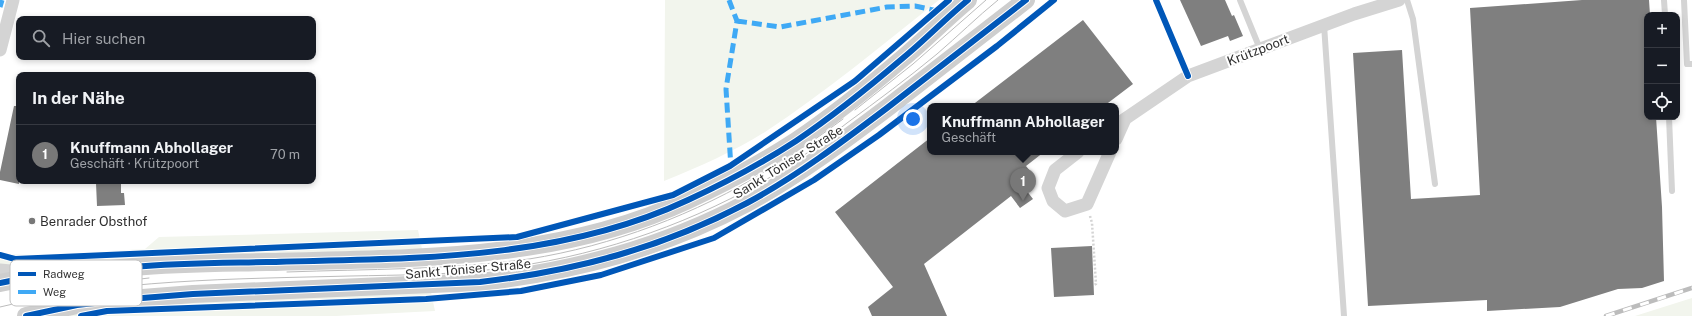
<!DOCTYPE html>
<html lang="de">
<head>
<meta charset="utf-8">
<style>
  body { margin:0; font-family:"Public Sans",sans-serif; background:#242831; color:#f1f3f6 }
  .controls { position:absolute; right:12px; top:12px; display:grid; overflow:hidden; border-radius:8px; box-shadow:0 2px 6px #0003 }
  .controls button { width:36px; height:36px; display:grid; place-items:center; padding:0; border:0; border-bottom:1px solid #363941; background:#171b24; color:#f1f3f6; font:20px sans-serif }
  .you { position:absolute; left:913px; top:119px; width:14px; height:14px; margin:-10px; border:3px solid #fff; border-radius:50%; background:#1a73e8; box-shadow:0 0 0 6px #1a73e833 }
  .badge { display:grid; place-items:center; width:26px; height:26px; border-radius:50%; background:#787878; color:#fff; font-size:13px; font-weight:700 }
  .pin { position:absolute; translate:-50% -33px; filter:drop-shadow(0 1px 2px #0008) }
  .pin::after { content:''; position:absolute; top:21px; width:14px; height:12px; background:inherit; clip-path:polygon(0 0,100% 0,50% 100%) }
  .popup { position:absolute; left:927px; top:103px; width:192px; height:52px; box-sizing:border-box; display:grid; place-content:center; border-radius:8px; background:#171b24; filter:drop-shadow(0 1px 3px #0005); font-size:13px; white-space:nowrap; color:#9ea1a6 }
  .popup b { font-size:15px; color:#f1f3f6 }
  .popup::after { content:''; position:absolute; left:50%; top:100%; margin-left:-8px; border:8px solid transparent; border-top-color:#171b24 }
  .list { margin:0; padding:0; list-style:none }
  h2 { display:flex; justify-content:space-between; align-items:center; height:52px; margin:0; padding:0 16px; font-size:17px }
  h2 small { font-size:13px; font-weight:400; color:#9ea1a6 }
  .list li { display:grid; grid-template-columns:26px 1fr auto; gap:12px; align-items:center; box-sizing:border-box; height:60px; padding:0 16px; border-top:1px solid #363941 }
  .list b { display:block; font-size:15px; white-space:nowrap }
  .list p { margin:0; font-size:13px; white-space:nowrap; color:#9ea1a6 }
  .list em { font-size:13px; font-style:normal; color:#9ea1a6 }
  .icon { flex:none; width:22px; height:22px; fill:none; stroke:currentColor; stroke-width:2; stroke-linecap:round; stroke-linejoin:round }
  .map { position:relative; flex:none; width:1692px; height:316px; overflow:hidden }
  .search { position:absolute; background:#171b24; box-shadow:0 2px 6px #0003; left:16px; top:16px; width:300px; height:44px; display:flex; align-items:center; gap:10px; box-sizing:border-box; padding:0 14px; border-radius:8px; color:#9ea1a6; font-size:15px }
  .panel { position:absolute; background:#171b24; box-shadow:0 2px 6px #0003; left:16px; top:72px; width:300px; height:112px; border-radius:8px }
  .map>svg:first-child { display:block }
  .green { fill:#f2f5ed }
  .building { fill:#7f7f7f }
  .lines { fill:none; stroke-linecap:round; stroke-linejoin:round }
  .path { stroke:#d4d4d4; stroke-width:2.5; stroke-dasharray:2 2; stroke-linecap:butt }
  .lane { stroke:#d4d4d4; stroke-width:6 }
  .street { stroke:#d4d4d4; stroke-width:13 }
  .secondary { stroke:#cecece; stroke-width:18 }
  .tram { stroke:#bcbcbc; stroke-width:1 }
  .rail-casing { stroke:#bcbcbc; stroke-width:4.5 }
  .rail { stroke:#fff; stroke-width:3; stroke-dasharray:9; stroke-linecap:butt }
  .quiet { stroke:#3fa9f5; stroke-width:5; stroke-dasharray:10 5; stroke-linecap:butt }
  .cycleway-casing { stroke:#fff; stroke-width:8 }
  .cycleway { stroke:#0057b8; stroke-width:6 }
  .poi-dot { fill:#787878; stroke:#fff; stroke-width:1.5 }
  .labels { text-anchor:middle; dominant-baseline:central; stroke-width:4; stroke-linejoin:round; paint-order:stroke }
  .street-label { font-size:13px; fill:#303030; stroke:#fff }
  .poi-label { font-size:13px; fill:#303030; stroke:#fff; text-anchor:start }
  .key { fill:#fff; stroke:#c1c1c1; stroke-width:1 }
  .key-label { font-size:11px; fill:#303030 }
</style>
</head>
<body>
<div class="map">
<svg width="1692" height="316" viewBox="0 0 1692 316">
  <rect width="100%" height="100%" fill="#fff"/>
  <!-- green -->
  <path class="green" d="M665,0H939C882,45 826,92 765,132C733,152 699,167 664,181Z
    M418,230L422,249L0,265V254L40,255L145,249L159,237Z
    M431,292L435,311L336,316H70L69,314L133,305Z
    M1692,298V316H1635Z"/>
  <!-- building -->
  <path class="building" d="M1180,0H1225L1232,16L1234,15L1243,36L1230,41L1228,36L1201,46Z
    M1582,0H1649L1650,15H1647V117H1656L1662,207L1664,281L1642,288L1618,289L1560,307L1487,311V300L1368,306L1353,53L1402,50L1411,199L1480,195L1470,8Z
    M1083,20L1133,84L1104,106H971Z
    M14,106H19V184L0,180V172Z
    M930,138V152H1044L1026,166L1033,175L1031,186L1026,190L1033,199L1020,208L1011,196L924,264L947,316H872L868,307L893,287L835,212Z
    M121,182V193H124L125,205L97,206L96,183Z
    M1092,246L1094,295L1054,297L1051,248Z"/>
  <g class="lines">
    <!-- path -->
    <path class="path" d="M1090,216L1092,223L1096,284L1094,285"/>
    <!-- lane -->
    <path class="lane" d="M1240,0L1260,49
      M1407,0L1413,19L1435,184
      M1664,0L1665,15
      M1684,0L1687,64H1692
      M1324,25L1344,316
      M1669,117L1672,191"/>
    <!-- street -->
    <path class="street" d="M0,50L13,0
      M1116,125L1188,76L1354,14L1399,0
      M1116,139L1125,119
      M1078,152L1055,170L1048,188L1053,201L1065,211L1087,204L1110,152
      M0,270L11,271L25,279"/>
    <!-- secondary -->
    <path class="secondary" d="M0,283L15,280C54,275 93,270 133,267C177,263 222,263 267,262C409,258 556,262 688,200C725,183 762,163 796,141C833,116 869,87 903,58C925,40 945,19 968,0
      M26,316L77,305L130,299L193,294L480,282C575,271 662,248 747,203C797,176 842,142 887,108C934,72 980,36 1026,0"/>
    <!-- tram -->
    <path class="tram" d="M855,110L913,64L986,0
      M287,272C367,269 449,270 529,259C612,246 696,214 768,170C794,154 819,137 843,119
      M80,286L149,278
      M0,307C114,279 233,279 350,276C399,275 448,275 496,269C590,258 680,228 762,182C792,165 820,144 847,123C877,101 908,78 937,54C958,36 977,17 998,0"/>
    <!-- rail casing -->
    <g class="rail-casing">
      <path id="rail" d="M1606,316L1692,288"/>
    </g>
    <!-- rail -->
    <use href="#rail" class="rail"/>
    <!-- quiet -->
    <path class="quiet" d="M729,0L737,21L726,89L731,168
      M0,7L2,0
      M737,21L780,27L887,7L915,6L938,11"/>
    <!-- cycleway casing -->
    <g class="cycleway-casing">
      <path id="cycleway" d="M1156,0L1188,76
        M0,255L15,259L517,237L673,195L730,166L855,81L949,0
        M0,283L15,280C54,275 93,270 133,267C177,263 222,263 267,262C409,258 556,262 688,200C725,183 762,163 796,141C833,116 869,87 903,58C925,40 945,19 968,0
        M26,316L77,305L130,299L193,294L480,282C575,271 662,248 747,203C797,176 842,142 887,108C934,72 980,36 1026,0
        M81,316L107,311L426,299L521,291L601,275L714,238L814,180L879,135L997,46L1054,0"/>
    </g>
    <!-- cycleway -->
    <use href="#cycleway" class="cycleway"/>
  </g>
  <!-- markers -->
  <circle class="poi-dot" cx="32" cy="221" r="4"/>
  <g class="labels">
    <!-- street labels -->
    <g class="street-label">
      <text transform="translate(1258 50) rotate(-21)">Krützpoort</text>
      <text transform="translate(788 162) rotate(-32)">Sankt Töniser Straße</text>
      <text transform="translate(468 269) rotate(-5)">Sankt Töniser Straße</text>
    </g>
    <!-- poi labels -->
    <g class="poi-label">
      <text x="40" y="221">Benrader Obsthof</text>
    </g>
  </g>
  <!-- legend -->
  <rect x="10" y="260" width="132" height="46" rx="6" class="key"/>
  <rect x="18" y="272" width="18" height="4" fill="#0057b8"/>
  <rect x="18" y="290" width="18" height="4" fill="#3fa9f5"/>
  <g class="key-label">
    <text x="43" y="278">Radweg</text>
    <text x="43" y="296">Weg</text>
  </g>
</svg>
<div class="controls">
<button>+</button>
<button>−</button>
<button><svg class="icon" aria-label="locate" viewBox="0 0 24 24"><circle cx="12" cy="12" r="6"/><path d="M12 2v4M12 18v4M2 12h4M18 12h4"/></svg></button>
</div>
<div class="you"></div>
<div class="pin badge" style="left:1023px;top:201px">1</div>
<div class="popup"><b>Knuffmann Abhollager</b>Geschäft</div>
<div class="search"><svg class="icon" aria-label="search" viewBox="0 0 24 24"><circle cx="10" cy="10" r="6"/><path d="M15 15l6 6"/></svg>Hier suchen</div>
<section class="panel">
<h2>In der Nähe<small></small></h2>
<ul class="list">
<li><span class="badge">1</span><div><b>Knuffmann Abhollager</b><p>Geschäft · Krützpoort</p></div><em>70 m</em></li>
</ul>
</section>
</div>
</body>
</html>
